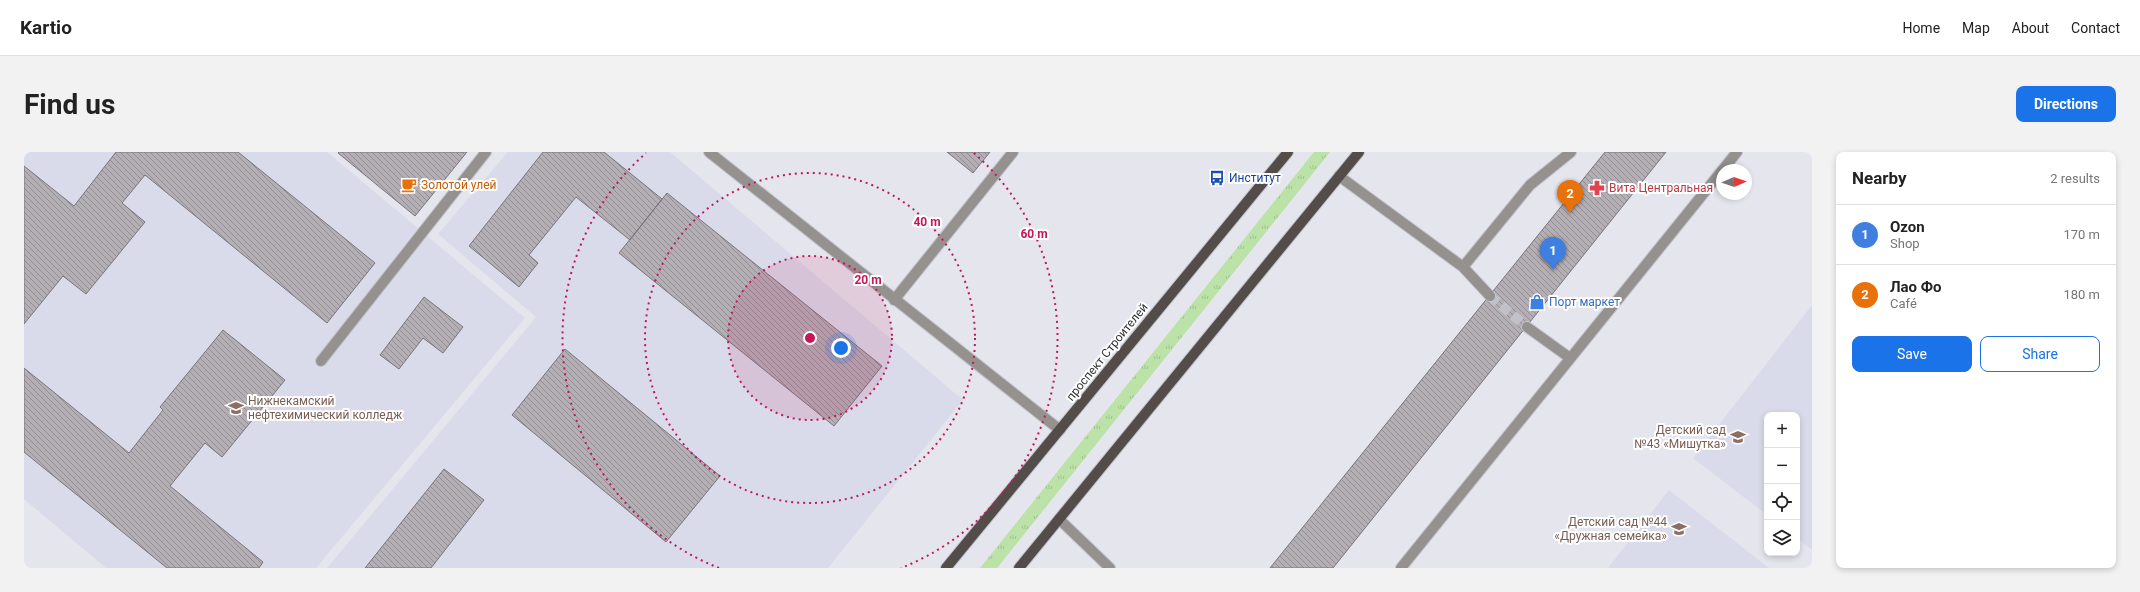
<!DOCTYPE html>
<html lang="en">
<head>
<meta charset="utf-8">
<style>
  body { margin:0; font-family:Roboto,sans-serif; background:#f2f2f2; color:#222 }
  .controls { position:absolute; right:12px; bottom:12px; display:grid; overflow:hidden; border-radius:8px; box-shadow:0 2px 6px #0003 }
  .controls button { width:36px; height:36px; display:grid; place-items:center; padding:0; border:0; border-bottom:1px solid #e0e0e0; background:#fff; color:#222; font:20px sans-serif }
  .compass { position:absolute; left:1692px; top:12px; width:36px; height:36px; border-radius:50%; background:#fff; box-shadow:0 2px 6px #0003; rotate:88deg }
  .you { position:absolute; left:817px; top:196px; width:14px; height:14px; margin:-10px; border:3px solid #fff; border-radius:50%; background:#1a73e8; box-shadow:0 0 0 6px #1a73e833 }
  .badge { display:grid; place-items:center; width:26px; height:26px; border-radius:50%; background:#1a73e8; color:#fff; font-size:13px; font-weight:700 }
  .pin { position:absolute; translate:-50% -33px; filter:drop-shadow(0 1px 2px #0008) }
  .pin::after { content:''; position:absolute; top:21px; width:14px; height:12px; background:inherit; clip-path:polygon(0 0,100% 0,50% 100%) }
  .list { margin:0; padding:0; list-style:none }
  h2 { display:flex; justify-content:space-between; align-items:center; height:52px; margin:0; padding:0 16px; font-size:17px }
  h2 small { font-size:13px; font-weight:400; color:#767676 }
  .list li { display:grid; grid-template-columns:26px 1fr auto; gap:12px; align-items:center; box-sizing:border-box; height:60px; padding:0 16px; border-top:1px solid #e0e0e0 }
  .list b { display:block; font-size:15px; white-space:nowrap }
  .list p { margin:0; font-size:13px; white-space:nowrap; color:#767676 }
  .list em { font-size:13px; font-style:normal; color:#767676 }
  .actions { display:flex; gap:8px; padding:12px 16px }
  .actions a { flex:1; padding:9px 0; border:1px solid #1a73e8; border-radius:8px; text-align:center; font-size:14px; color:#1a73e8 }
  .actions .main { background:#1a73e8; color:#fff }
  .icon { flex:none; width:22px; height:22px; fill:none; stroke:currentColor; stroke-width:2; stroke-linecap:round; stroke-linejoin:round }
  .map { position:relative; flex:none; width:1788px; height:416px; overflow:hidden; border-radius:8px }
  header { display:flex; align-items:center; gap:24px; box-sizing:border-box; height:56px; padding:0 20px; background:#fff; border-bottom:1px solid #e0e0e0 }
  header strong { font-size:19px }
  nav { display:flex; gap:22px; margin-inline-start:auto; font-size:14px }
  .intro { display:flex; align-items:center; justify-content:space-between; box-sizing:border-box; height:96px; padding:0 24px }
  h1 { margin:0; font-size:28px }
  .button { padding:10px 18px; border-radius:8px; background:#1a73e8; color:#fff; font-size:14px; font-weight:700 }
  main { display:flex; gap:24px; padding:0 24px }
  aside { flex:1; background:#fff; border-radius:8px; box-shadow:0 2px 6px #0003 }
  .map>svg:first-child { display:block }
  .built { fill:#d9dbea }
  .grass { fill:url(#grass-tufts) }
  .building { fill:url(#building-back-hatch); stroke:#7a757b }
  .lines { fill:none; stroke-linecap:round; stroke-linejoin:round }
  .minor-tunnel { stroke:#c1c2c9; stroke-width:10; stroke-dasharray:10 5; stroke-linecap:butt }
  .minor-casing { stroke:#c1c2c9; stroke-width:12 }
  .major-casing { stroke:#c1c2c9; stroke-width:12 }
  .minor { stroke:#94918f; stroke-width:10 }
  .major { stroke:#534c49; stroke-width:10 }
  .ring { fill:none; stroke:#c2185b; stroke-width:2; stroke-dasharray:2 4 }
  .labels { text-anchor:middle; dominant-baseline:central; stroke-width:4; stroke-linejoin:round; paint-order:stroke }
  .transit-label { font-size:12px; fill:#164399; stroke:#fff; text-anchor:start }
  .food-label { font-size:12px; fill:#c56008; stroke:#fff; text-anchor:start }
  .health-label { font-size:12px; fill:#be3a42; stroke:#fff; text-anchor:start }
  .shop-label { font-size:12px; fill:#366cbe; stroke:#fff; text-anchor:start }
  .street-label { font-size:12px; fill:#363639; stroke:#fff }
  .education-label { font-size:12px; fill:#785e54; stroke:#fff; text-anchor:end }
  .centre { fill:#c2185b; stroke:#fff; stroke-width:2 }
  .ring-label { font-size:12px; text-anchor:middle; font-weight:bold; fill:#c2185b; stroke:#fff; stroke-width:4; stroke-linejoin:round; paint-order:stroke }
</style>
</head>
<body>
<header>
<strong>Kartio</strong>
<nav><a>Home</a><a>Map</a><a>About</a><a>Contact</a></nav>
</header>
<div class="intro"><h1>Find us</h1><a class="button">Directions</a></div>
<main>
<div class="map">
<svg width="1788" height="416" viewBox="0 0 1788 416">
  <defs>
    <pattern id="grass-tufts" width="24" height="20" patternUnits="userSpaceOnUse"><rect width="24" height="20" fill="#bbe2a7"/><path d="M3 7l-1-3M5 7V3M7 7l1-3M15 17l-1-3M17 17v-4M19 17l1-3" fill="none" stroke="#a1c290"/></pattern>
    <pattern id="building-back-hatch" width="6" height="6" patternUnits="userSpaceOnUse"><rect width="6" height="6" fill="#b4aeb5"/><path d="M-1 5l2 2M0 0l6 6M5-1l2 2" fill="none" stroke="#938e94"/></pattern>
  </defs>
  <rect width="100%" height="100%" fill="#e4e5ed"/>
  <!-- built -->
  <path class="built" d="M0,0H303L501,166L292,416H82L0,347Z
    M484,0H646L939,248L804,416H303L512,165L414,82Z
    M1788,153V398L1773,386V263H1743V363L1669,306Z
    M1645,338L1745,416H1584Z"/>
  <!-- grass -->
  <path class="grass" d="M1290,0H1306L973,416H956Z"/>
  <!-- building -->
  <path class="building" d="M92,0H214L351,111L303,171L121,23L98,51L121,70L62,142L39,124L0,172V14L50,54Z
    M315,0H443L391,64L314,1Z
    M519,0H580L638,47L606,88L552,45L505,103L514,111L495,135L445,94Z
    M923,0H966L949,21Z
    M1581,0H1642L1309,416H1246Z
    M643,41L858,214L810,274L595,101Z
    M400,145L439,175L419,201L399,186L375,217L356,203Z
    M199,178L261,228L198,305L181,291L146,334L239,410L235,416H143L0,300V216L105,301L139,258L136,255Z
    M541,197L696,324L642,390L488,263Z
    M420,317L460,348L407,416H341Z"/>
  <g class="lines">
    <!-- minor-tunnel -->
    <path class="minor-tunnel" d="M1466,144L1503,175"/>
    <!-- minor casing -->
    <g class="minor-casing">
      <path id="minor" d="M685,0L1036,278
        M1315,24L1439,115L1466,144
        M1439,115L1506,33L1547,0
        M870,148L989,0
        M1503,175L1546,206
        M297,209L462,0
        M1035,367L1086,416
        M1377,416L1713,0"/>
    </g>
    <!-- major casing -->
    <g class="major-casing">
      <path id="major" d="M922,416L1264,0
        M995,416L1335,0"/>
    </g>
    <!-- minor -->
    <use href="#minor" class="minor"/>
    <!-- major -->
    <use href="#major" class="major"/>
  </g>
  <!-- distance rings -->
  <circle cx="786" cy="186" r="82" fill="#c2185b" fill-opacity=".12"/>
  <g class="ring">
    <circle cx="786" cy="186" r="82"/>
    <circle cx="786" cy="186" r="165"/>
    <path d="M695 416A247 247 0 0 1 622 1M950 1A247 247 0 0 1 877 416"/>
  </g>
  <!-- icons -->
  <defs>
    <g id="bus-bare" transform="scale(1.2)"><path d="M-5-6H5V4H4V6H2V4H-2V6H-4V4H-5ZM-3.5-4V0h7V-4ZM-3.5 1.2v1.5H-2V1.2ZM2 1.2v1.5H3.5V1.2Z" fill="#1a4fb4" stroke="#fff" stroke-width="2.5" paint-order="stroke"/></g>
    <g id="cafe-bare" transform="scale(1.2)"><path d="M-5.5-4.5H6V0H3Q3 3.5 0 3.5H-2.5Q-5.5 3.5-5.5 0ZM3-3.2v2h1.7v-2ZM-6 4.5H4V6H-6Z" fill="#e8710a" stroke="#fff" stroke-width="2.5" paint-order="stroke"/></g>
    <g id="pharmacy-bare" transform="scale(1.2)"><path d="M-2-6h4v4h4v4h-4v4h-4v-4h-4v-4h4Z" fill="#e0444e" stroke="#fff" stroke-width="2.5" paint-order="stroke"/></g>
    <g id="shop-bare" transform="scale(1.2)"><path d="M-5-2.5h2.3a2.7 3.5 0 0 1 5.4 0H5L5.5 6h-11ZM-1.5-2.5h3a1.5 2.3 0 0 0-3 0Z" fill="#3f7fe0" stroke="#fff" stroke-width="2.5" paint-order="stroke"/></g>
    <g id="university-bare" transform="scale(1.2)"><path d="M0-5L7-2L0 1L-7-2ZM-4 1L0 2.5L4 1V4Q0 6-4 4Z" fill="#8d6e63" stroke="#fff" stroke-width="2.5" paint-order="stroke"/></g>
    <g id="school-bare" transform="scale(1.2)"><path d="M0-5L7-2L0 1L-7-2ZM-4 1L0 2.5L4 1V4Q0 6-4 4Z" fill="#8d6e63" stroke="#fff" stroke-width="2.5" paint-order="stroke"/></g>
  </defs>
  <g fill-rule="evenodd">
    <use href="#bus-bare" x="1193" y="26"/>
    <use href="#cafe-bare" x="385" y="33"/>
    <use href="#pharmacy-bare" x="1573" y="36"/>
    <use href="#shop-bare" x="1513" y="150"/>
    <use href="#university-bare" x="212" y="256"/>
    <use href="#school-bare" x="1714" y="285"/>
    <use href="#school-bare" x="1655" y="377"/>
  </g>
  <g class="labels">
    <!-- transit labels -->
    <g class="transit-label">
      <text x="1205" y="26">Институт</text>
    </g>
    <!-- food labels -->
    <g class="food-label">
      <text x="397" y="33">Золотой улей</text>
    </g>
    <!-- health labels -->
    <g class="health-label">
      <text x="1585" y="36">Вита Центральная</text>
    </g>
    <!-- shop labels -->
    <g class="shop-label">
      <text x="1525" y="150">Порт маркет</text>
    </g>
    <!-- street labels -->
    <g class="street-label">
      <text transform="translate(1083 200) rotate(-51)">проспект Строителей</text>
    </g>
    <!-- education labels -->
    <g class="education-label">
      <text x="224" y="249" text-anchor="start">Нижнекамский<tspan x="224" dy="14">нефтехимический колледж</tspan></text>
      <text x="1702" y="278">Детский сад<tspan x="1702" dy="14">№43 «Мишутка»</tspan></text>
      <text x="1643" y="370">Детский сад №44<tspan x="1643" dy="14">«Дружная семейка»</tspan></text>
    </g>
  </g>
  <circle cx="786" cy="186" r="6" class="centre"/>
  <g class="ring-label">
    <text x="903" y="74">40 m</text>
    <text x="1010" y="86">60 m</text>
    <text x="844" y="132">20 m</text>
  </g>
</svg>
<div class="controls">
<button>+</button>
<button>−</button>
<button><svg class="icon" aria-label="locate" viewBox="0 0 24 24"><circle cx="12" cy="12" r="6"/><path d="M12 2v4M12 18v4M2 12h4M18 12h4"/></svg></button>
<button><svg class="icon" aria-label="layers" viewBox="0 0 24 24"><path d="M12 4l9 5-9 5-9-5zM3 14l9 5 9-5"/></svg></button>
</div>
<svg class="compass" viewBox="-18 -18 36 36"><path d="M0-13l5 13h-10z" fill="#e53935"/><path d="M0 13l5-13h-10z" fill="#767676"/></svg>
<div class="you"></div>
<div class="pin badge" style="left:1529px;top:118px;background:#3f7fe0">1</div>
<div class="pin badge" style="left:1546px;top:61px;background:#e8710a">2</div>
</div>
<aside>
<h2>Nearby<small>2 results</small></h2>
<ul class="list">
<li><span class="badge" style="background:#3f7fe0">1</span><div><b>Ozon</b><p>Shop</p></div><em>170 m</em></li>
<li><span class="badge" style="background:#e8710a">2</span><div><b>Лао Фо</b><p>Café</p></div><em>180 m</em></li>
</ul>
<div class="actions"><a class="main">Save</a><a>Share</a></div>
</aside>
</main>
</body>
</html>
